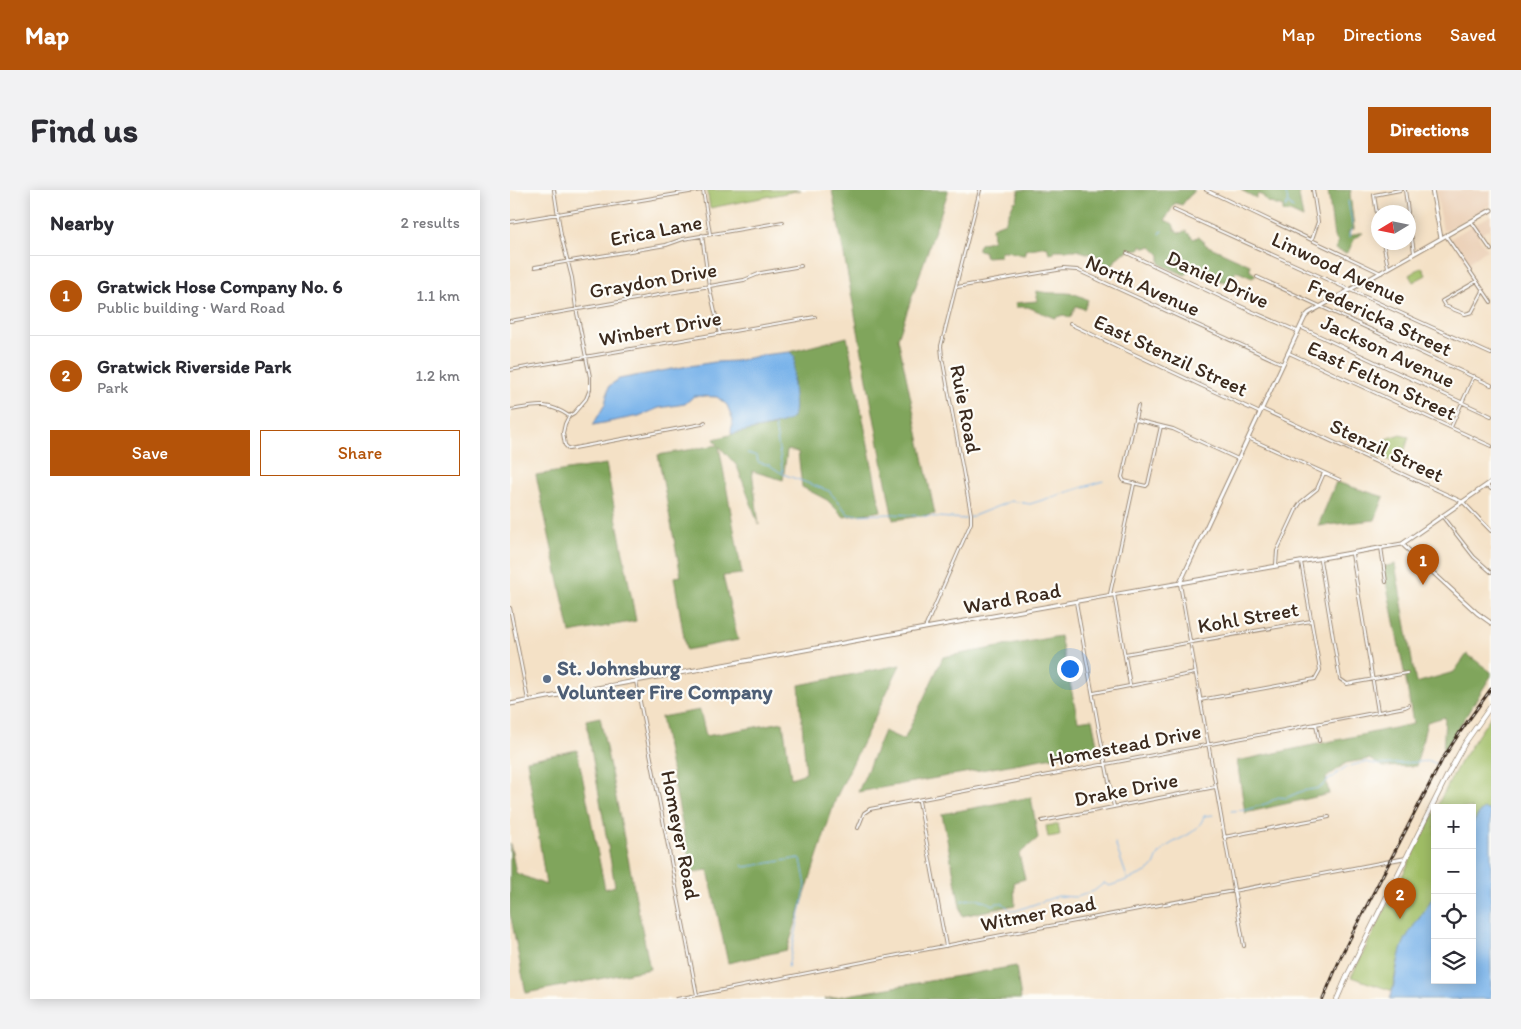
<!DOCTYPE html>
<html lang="en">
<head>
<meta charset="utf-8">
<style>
  body { margin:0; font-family:Itim,sans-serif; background:#f2f2f3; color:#2b2b33 }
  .controls { position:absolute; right:15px; bottom:15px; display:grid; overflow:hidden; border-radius:0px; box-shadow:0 2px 12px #0003 }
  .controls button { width:45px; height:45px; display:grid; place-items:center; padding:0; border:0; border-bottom:1px solid #e1e1e2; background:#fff; color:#2b2b33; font:25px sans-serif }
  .compass { position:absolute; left:861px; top:15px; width:45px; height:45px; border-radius:50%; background:#fff; box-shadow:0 2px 12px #0003; rotate:260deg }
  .you { position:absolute; left:559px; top:478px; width:18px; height:18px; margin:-12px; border:4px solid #fff; border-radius:50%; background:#1a73e8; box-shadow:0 0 0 8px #1a73e833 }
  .badge { display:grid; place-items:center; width:32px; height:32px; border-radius:50%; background:#b45309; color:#fff; font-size:16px; font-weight:700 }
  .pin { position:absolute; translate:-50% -41px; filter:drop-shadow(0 1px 2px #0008) }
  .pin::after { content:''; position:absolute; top:26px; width:18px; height:15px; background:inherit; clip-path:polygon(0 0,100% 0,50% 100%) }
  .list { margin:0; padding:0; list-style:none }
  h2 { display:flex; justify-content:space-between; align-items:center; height:65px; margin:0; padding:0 20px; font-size:21px }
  h2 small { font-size:16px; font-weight:400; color:#7c7c81 }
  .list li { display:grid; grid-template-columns:32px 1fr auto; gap:15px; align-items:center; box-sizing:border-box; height:80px; padding:0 20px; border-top:1px solid #e1e1e2 }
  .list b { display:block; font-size:19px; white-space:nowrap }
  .list p { margin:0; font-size:16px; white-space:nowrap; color:#7c7c81 }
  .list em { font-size:16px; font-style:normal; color:#7c7c81 }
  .actions { display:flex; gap:10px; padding:15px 20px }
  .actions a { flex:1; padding:11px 0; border:1px solid #b45309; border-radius:0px; text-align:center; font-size:18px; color:#b45309 }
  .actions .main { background:#b45309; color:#fff }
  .icon { flex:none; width:28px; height:28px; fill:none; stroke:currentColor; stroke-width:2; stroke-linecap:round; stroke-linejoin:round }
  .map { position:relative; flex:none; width:981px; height:809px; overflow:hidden; border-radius:0px }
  header { display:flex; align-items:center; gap:30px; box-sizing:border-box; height:70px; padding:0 25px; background:#b45309; color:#fff }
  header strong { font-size:24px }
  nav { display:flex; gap:28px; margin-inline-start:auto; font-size:18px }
  .intro { display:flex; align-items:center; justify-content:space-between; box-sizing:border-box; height:120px; padding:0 30px }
  h1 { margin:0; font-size:35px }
  .button { padding:12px 22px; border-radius:0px; background:#b45309; color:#fff; font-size:18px; font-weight:700 }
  main { display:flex; gap:30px; padding:0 30px }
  aside { flex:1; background:#fff; border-radius:0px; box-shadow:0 2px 12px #0003 }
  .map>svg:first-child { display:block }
  .built { fill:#ecd2b9 }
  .green { fill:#a0be66; stroke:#6e7442 }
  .forest { fill:#80a55b; stroke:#5e683c }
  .water { fill:#79b3ea; stroke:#5a6e84 }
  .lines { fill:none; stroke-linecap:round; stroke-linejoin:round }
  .stream { stroke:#79b3ea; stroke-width:1 }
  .street-casing { stroke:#988672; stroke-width:4 }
  .secondary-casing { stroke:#988672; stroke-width:5 }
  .primary-casing { stroke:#988672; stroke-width:5.5 }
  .street { stroke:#fff; stroke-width:2 }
  .secondary { stroke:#fff; stroke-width:3 }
  .primary { stroke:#fff; stroke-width:4 }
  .rail-casing { stroke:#3b2a1e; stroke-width:3 }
  .rail { stroke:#fdfcf7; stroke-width:1; stroke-dasharray:4; stroke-linecap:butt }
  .service-dot { fill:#5c6f8a; stroke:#fdfcf7; stroke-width:2 }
  .labels { text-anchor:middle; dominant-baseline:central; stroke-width:4.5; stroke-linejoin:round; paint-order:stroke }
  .street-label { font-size:21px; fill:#3b2a1e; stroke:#fdfcf7 }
  .service-label { font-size:21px; font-weight:bold; fill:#4e5e75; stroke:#fdfcf7; text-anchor:start }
</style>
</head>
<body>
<header>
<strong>Map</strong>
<nav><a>Map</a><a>Directions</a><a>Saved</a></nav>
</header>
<div class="intro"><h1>Find us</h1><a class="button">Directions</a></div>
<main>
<aside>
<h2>Nearby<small>2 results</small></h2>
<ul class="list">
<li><span class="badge">1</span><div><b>Gratwick Hose Company No. 6</b><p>Public building · Ward Road</p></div><em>1.1 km</em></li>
<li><span class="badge">2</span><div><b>Gratwick Riverside Park</b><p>Park</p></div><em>1.2 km</em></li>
</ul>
<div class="actions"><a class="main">Save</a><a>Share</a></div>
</aside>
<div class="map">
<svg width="981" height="809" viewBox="0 0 981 809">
  <rect width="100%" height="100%" fill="#fdfcf7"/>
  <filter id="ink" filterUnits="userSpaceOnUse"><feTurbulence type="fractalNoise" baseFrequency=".02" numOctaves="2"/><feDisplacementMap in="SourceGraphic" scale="10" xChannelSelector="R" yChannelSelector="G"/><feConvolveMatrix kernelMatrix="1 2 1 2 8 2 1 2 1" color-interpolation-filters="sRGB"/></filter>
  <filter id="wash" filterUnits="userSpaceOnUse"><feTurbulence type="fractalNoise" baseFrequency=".0096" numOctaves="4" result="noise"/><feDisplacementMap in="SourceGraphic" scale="20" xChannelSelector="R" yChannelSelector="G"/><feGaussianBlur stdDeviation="1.12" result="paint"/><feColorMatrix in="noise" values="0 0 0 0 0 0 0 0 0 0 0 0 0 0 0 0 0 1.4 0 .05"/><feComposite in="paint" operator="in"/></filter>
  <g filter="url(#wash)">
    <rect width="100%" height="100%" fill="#f4e1c6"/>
    <!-- built -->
    <path class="built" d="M926,0H981V15L936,40H933Z
      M981,25V38L968,46L977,60L964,68L958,74L941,48Z"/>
    <!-- green -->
    <path class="green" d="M197,0H291L200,18Z
      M912,77L916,85L903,92L899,85Z
      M889,245L899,247L891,272L887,273L864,264C870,252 876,248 889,245Z
      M981,526V621L970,622L962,635V618H926L950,572Z
      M925,621V701C919,718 905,732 897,748C888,764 885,783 883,801L841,787Z
      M548,634L550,645L538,647L536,636Z"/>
    <!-- forest -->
    <path class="forest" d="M322,0H438V2L388,148L425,324L383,330Z
      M509,0H685L675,11L672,15L665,13L655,30L663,34L665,40L670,43L676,41L684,49L689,46L696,55L740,75V81L745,84V86L742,88L726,81L720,92L709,91C708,78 694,78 684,78L675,85L650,74V65L641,56L636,58L631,55L630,59C618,60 608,63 603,75L597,77L590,71V67L567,60H544V63H539L537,56L515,60V65C507,65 500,60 491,61L490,66L475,67L474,61L468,60V57L470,54L483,50L482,37L495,32L504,12L507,11Z
      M731,0H788L793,28L780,22H773V17L757,12L753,6L748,4L746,8Z
      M818,0H841L840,4L844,39L838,42L841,46L848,43H853L845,48L838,62L835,63L825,59L828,52L824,47Z
      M527,101C548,106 558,98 578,110L574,119L566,116L560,128L553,125L544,128L518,117H506L505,113L527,111Z
      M337,147L371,321L334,327L317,310L292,297L288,262L277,260L273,290L242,281L249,335L227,276L209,256L232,384L213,386L228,450L176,460L164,387L171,386L148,265L208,255L204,249L243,239L265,236L284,214L283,193L284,167L280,162Z
      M96,274L126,431L60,443L26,285Z
      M826,292L874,307L865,330L808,336Z
      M885,374L906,493L944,482L957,464L981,482V486L933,563L935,527L917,532L906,576L874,577L859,569L836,573L816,588L819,604L735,623L727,571L903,534L897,496L873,377Z
      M550,446L568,531L582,529L588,559L348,602L374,541L394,550L433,467Z
      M390,475L326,608L277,760L218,773L198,680L182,683L151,527L190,520L196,546L273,532L281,588L296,583L289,495Z
      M90,527L140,779L16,803L0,723V654L6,683L36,695L17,570L67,560L95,699L105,696L76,530Z
      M521,607L528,648L509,664L515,689L504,692L505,715L452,726L432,624Z
      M506,776L511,809H315Z"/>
    <!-- water -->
    <path class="water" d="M280,162L285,167C284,176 283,185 283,194C283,202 287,222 282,228C276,235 233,241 222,244L221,241L223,230L217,215L207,207L187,206H184L175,214L149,218L129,226L83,235L95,214L99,196L109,189L173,177L205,172L226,171L252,165Z
      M974,619L981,621V809H880C887,789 886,767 896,748C905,732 919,718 925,701V790H962V635L970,622Z"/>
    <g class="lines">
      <!-- stream -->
      <path class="stream" d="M774,0C777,6 780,12 775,18
        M838,11C839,19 842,28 842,36C841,41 839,43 839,48
        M778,13L783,18
        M650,44L652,41
        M265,236L273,283
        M237,263L247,266L248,272L259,275L273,284L319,301L339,325L384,324L456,329L501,311L520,314L593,291
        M721,621L736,620L758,613L768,607L776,608L792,601L810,598L819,589L825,586L827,583L836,577L855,572L870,575L920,571L927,574
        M605,653L618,690
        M232,675L235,677L289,668L291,669L296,696L278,777
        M451,711C464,707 472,710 484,715L487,713H493L500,720L505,721L548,706L567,707L584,701L594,693L599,696C608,693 636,684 642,678C646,674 646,667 650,663C663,647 687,648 694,626L703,625"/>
    </g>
  </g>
  <g filter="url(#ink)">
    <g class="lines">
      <!-- street casing -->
      <g class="street-casing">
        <path id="street" d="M44,0L51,45L62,88L66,118L80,187V199L76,209L64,223L59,226L55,234L53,243L55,255L59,259L192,234L195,232
          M193,0L200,44
          M696,0L871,83
          M895,0L898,22
          M664,20L981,164
          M898,24L904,62
          M868,30L864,5L890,0
          M961,31L981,60
          M0,32L191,0
          M192,45L199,96L210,144
          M936,46L981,112
          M802,49L808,32L803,0
          M873,52L878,77
          M617,63L741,121L787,141
          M25,77L156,55L173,49L273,32
          M747,87L981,195
          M967,91L932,111L935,116L955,124L962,122L973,101
          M447,97L553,79L567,80L773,174
          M0,131L234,90L251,83L291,76
          M560,134L750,223
          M790,137L981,226
          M779,163L981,256
          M0,180L305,127
          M628,216L612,287L614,291L636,296L638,294L651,236
          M752,219L953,312L981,341
          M0,220C25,216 37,211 59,226
          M626,230L663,239L728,269
          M941,237L964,186
          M738,248L830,290
          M977,295L981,299
          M932,326L964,367L981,382
          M871,357L876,392
          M842,364L868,522
          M810,370L830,489L837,494L897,483
          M766,375L767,361L787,318L791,312L807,299L814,283
          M670,394L734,756
          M600,404L624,294
          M604,404L620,495
          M566,412L589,540L604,617
          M0,418L18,510
          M415,438L461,333V324L432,167L431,156L470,0
          M615,464L801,431
          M126,491L187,805
          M584,503L685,483
          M690,510L805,489L810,480L791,372
          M806,534L809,551
          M409,611L436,756
          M532,631L705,597
          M348,638L354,623L360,619L895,517L899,515
          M714,647L819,627
          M167,809L408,761L896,668"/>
      </g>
      <!-- secondary casing -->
      <g class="secondary-casing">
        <path id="secondary" d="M922,0L931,48
          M892,354L967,423L981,433
          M670,393L795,127L799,123L981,20
          M0,514L415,438L892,354L981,292"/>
      </g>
      <!-- primary casing -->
      <g class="primary-casing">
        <path id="primary" d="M827,809L837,786L938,584L955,553L981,516"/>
      </g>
      <!-- street -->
      <use href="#street" class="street"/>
      <!-- secondary -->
      <use href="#secondary" class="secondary"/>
      <!-- primary -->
      <use href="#primary" class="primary"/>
      <!-- rail casing -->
      <g class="rail-casing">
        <path id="rail" d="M813,809L833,762L932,570L950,542L981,499"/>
      </g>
      <!-- rail -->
      <use href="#rail" class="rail"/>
    </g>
  </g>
  <!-- markers -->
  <circle class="service-dot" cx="37" cy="489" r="5"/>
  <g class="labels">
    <!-- street labels -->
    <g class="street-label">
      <text transform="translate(146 40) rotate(-11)">Erica Lane</text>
      <text transform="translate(829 78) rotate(25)">Linwood Avenue</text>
      <text transform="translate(708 89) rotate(25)">Daniel Drive</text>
      <text transform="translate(143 90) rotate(-10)">Graydon Drive</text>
      <text transform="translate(633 95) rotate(24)">North Avenue</text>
      <text transform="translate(870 127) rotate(25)">Fredericka Street</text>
      <text transform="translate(150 138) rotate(-10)">Winbert Drive</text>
      <text transform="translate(878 161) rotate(25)">Jackson Avenue</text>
      <text transform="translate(661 165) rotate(25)">East Stenzil Street</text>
      <text transform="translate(872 190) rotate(25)">East Felton Street</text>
      <text transform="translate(456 219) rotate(79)">Ruie Road</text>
      <text transform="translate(877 260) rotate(25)">Stenzil Street</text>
      <text transform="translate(502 408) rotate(-10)">Ward Road</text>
      <text transform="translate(738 427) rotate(-10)">Kohl Street</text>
      <text transform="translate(615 555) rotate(-11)">Homestead Drive</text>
      <text transform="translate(616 599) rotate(-11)">Drake Drive</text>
      <text transform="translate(171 645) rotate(79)">Homeyer Road</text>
      <text transform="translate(528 723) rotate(-11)">Witmer Road</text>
    </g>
    <!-- service labels -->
    <g class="service-label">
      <text x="47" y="477">St. Johnsburg<tspan x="47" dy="24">Volunteer Fire Company</tspan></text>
    </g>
  </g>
</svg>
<div class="controls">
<button>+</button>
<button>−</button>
<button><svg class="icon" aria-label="locate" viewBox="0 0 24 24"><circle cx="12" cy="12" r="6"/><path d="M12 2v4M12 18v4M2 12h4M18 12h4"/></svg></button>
<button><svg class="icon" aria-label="layers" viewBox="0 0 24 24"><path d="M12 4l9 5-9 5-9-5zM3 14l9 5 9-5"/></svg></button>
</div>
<svg class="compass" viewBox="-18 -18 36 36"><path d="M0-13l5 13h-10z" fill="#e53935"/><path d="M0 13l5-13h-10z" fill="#7c7c81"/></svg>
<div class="you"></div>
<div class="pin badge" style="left:913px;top:395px">1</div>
<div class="pin badge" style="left:890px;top:729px">2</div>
</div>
</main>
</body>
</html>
